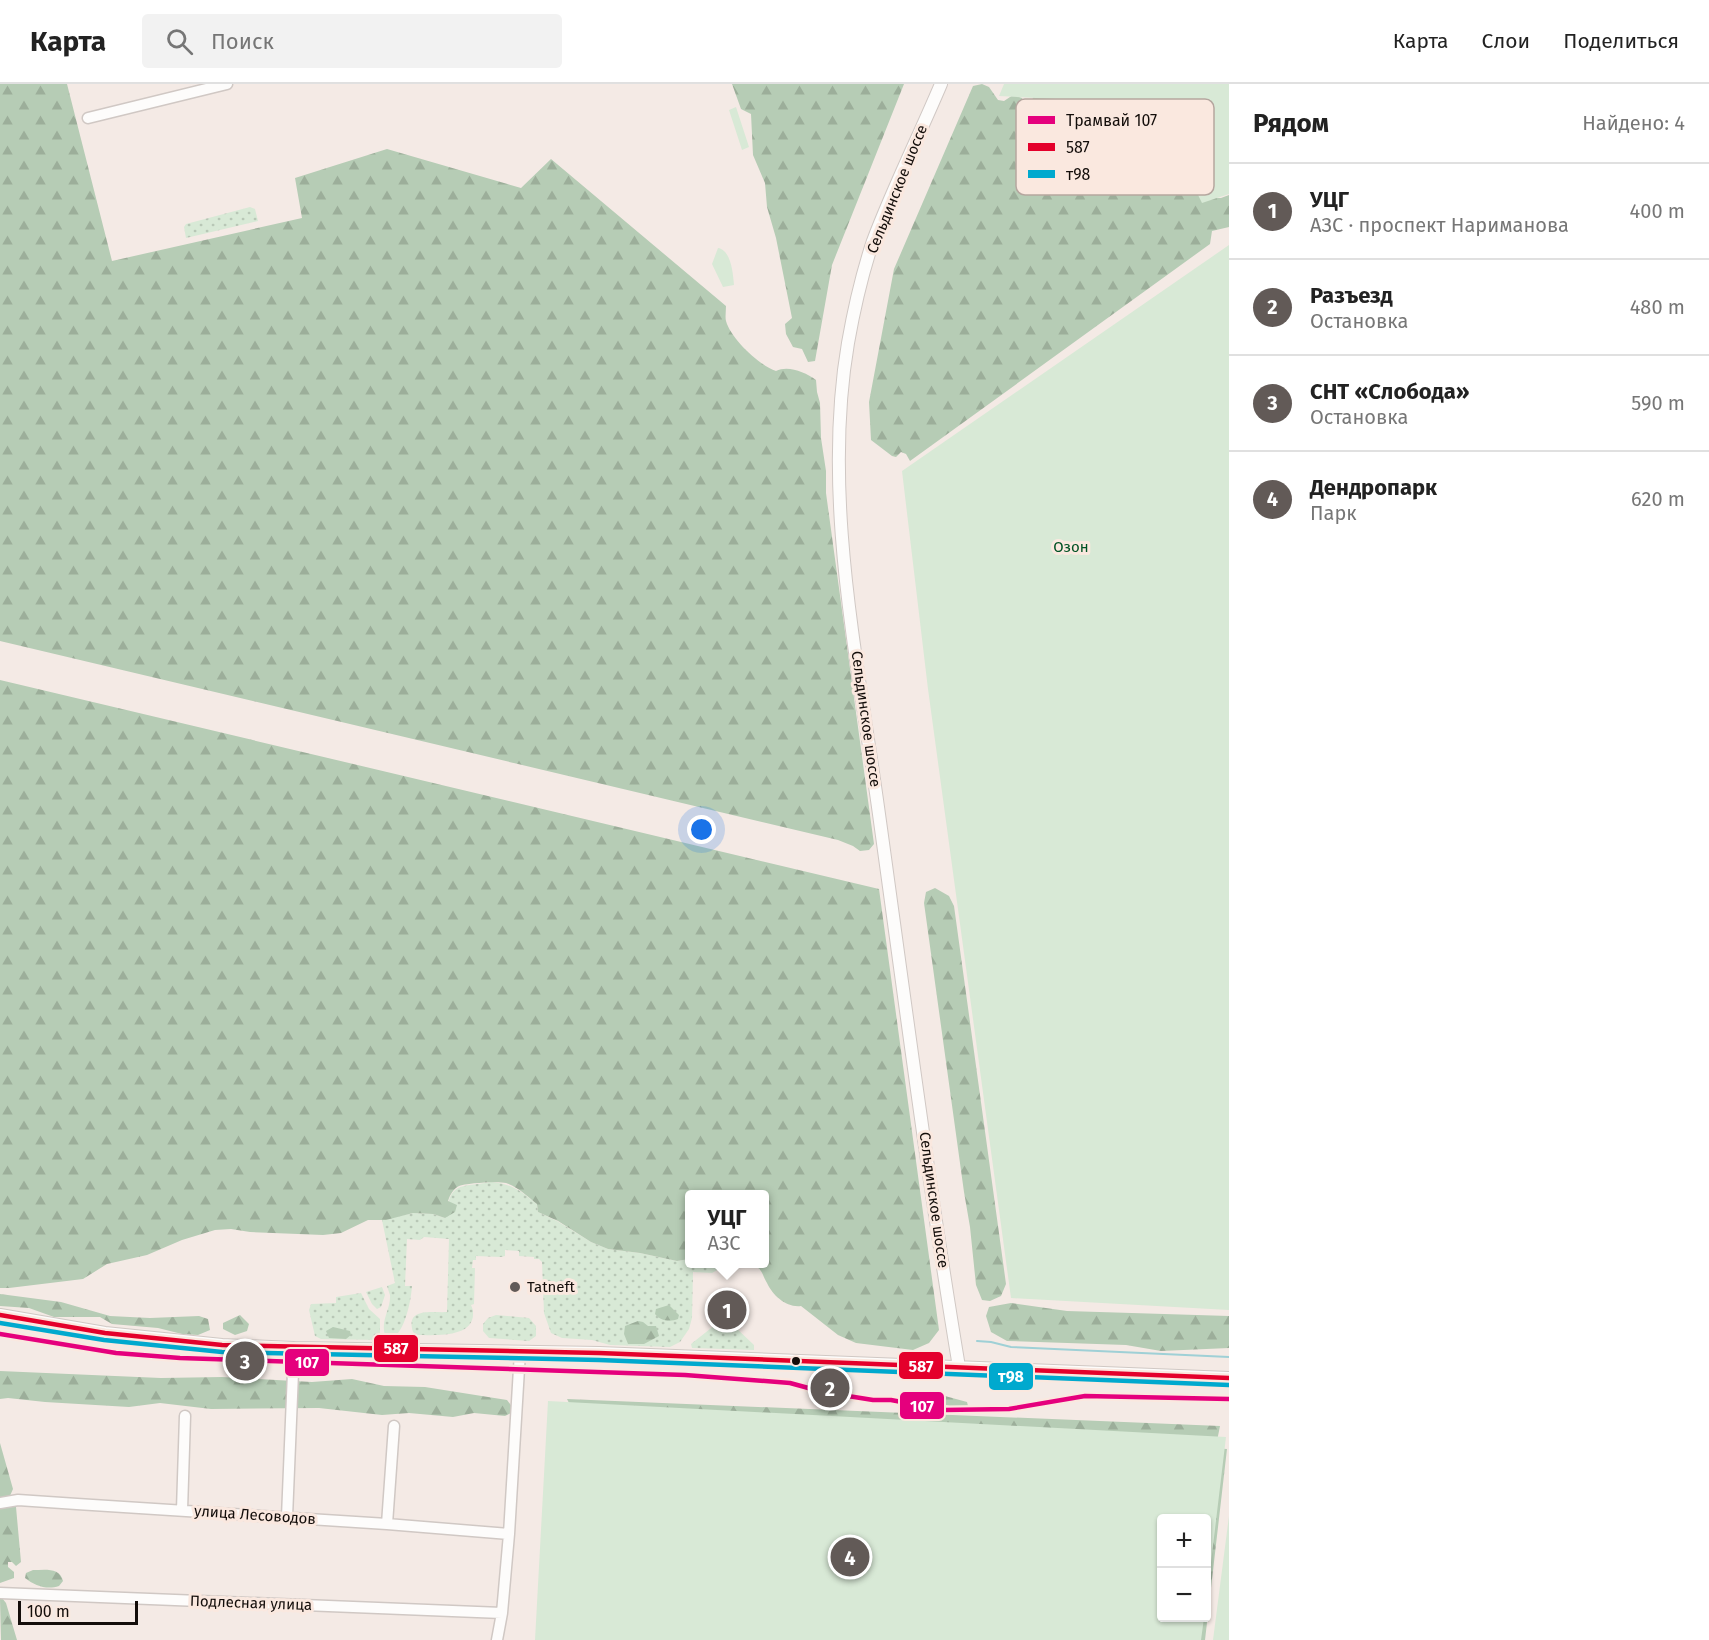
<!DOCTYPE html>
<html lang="ru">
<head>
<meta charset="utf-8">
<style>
  body { margin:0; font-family:"Fira Sans",sans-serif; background:#f2f2f2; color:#222 }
  .controls { position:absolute; right:18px; bottom:18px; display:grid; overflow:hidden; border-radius:6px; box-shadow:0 2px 4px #0004 }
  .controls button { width:54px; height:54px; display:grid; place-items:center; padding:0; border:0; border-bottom:2px solid #e0e0e0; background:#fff; color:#222; font:30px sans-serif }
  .scale { position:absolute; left:18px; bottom:15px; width:120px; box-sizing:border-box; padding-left:6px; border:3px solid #130d0a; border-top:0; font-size:16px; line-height:21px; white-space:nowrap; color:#130d0a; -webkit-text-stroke:4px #fae8df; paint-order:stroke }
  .you { position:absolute; left:702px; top:746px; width:21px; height:21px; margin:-15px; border:4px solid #fff; border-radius:50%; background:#1a73e8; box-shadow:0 0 0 9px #1a73e833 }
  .badge { display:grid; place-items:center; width:39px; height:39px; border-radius:50%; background:#625a57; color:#fff; font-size:20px; font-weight:700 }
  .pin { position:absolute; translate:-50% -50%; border:3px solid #fff; box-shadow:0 2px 6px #0006 }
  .popup { position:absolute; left:685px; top:1106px; width:84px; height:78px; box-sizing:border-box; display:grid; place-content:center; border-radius:6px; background:#fff; filter:drop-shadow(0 2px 4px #0005); font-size:20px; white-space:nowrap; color:#767676 }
  .popup b { font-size:22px; color:#222 }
  .popup::after { content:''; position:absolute; left:50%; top:100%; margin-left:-12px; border:12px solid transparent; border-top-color:#fff }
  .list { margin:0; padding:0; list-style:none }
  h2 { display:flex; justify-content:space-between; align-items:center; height:78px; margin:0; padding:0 24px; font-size:26px }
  h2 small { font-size:20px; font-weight:400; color:#767676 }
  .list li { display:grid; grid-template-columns:39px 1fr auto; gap:18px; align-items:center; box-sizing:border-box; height:96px; padding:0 24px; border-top:2px solid #e0e0e0 }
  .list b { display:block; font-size:22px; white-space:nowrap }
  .list p { margin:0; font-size:20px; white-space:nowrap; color:#767676 }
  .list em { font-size:20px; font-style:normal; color:#767676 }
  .icon { flex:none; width:33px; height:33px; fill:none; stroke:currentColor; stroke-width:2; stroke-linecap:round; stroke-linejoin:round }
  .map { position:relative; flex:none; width:1229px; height:1556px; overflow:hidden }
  header { display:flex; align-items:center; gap:36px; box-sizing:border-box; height:84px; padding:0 30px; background:#fff; border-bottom:2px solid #e0e0e0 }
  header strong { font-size:28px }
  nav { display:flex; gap:33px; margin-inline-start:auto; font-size:21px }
  .search { width:420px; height:54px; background:#f2f2f2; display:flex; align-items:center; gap:15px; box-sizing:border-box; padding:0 21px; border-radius:6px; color:#767676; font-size:22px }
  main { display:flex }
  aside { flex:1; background:#fff }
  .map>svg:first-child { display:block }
  .grass { fill:url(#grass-dots) }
  .forest { fill:url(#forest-firs) }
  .green { fill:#d8e9d6 }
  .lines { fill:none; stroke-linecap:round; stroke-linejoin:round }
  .stream { stroke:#9fd0d6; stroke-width:2 }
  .minor-casing { stroke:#d0c8c4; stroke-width:13 }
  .major-casing { stroke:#d0c8c4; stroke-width:14 }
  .minor { stroke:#fdfcfb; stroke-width:10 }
  .major { stroke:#fdfcfb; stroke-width:12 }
  .bus-1-casing { stroke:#fae8df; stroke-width:9 }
  .bus-2-casing { stroke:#fae8df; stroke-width:9 }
  .bus-1 { stroke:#e4002b; stroke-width:4.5 }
  .bus-2 { stroke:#00a9ce; stroke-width:4.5 }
  .tram-1-casing { stroke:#fae8df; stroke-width:9 }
  .tram-1 { stroke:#e5007d; stroke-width:4.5 }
  .poi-dot { fill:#625a57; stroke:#fae8df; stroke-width:2 }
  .bus-dot { fill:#130d0a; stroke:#fae8df; stroke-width:2 }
  .labels { text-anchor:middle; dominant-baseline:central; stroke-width:6; stroke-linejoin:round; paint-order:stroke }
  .street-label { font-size:15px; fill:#130d0a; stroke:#fae8df }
  .park-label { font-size:15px; fill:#005224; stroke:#fae8df }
  .poi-label { font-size:15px; fill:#130d0a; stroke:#fae8df; text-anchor:start }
  .key { fill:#fae8df; stroke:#b5a69f; stroke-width:1.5 }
  .key-label { font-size:16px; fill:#130d0a }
  .line-badge { stroke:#fae8df; stroke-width:2 }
  .badge-label { font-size:16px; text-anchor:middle; font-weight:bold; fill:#fff }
</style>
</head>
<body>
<header>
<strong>Карта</strong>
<div class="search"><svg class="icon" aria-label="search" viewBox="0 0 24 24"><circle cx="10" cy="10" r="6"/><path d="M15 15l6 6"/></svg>Поиск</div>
<nav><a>Карта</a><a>Слои</a><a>Поделиться</a></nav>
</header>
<main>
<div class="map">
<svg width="1229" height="1556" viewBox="0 0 1229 1556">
  <defs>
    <pattern id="grass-dots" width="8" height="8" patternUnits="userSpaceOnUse" patternTransform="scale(1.5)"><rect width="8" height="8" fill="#d8e9d6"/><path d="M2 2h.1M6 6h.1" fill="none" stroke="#b8c7b6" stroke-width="1.8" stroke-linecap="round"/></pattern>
    <pattern id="forest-firs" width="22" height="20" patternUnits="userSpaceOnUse" patternTransform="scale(1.5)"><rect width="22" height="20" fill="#b6ccb5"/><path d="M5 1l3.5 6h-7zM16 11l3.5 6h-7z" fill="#9cae9a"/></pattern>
  </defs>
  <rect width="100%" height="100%" fill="#f4eae5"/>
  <!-- grass -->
  <path class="grass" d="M250,123L255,125L258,137L186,154L184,143L186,140Z
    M491,1098C513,1100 520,1107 537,1120L538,1128L557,1137L591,1158L608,1165L640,1169L677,1177L689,1175L690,1180L726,1181L712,1189L693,1188L692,1234L689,1245L680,1258L670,1263L610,1261L592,1256L562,1254L551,1249L544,1229L542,1178L539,1175H534V1173L519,1172V1167L505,1166V1172L501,1173L476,1172V1176H473L472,1184H475L474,1220L471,1221C472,1223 473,1226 473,1228C475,1255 433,1251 417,1251L413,1248C405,1223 432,1229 447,1228L449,1155L424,1153L420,1156L407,1155L405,1202H412C411,1217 404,1255 387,1256C378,1238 391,1227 390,1211C390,1211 387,1202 387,1202L395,1199L382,1136L413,1129L433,1130L445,1134C451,1096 459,1104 491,1098Z
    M382,1203L385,1211L381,1223L377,1225L372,1220L366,1208Z
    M361,1209L369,1225L380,1235V1256L321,1255L315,1252L309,1226L311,1220L336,1219V1213Z
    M496,1231L529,1234L536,1242V1252L529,1257L489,1254L483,1247V1240L488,1234Z
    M715,1241H733L754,1261V1266L692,1264L691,1260Z"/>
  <!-- forest -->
  <path class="forest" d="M0,0H67L112,177L302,134L295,94L387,65L521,104L551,75L726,222C726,227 725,233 726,237C731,255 759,281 776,287C788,281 805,288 816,296L817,308L820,319L821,354L826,387V409L874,760L869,766L860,767L853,762L838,756L0,557Z
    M732,0H904L832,181L815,277L808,278L802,265L793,263L786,250L785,240L792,234L776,154L767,123L765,99L753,71L751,30L741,25Z
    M982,0L989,3L998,16L1004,17L1013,11L1022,14L1025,21L1030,20L1036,8L1070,14L1067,20L1074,23L1077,11L1151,14L1211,114H1221L1229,111V143L1212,147L1210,160L910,377L906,370L901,368L896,373L892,372L871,356L869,318L894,185L973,2Z
    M0,596L879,805L939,1246L929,1259L913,1266L856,1259L838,1251L801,1222C787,1224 773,1212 767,1199C763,1193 763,1187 757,1183L718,1180H765V1110H690L689,1175L677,1177L640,1169L608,1165L591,1158L558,1137L538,1128L537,1120C527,1112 518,1103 506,1099C498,1097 466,1099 459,1102C453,1105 450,1111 448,1117L457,1121L455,1128L445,1134L433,1130L413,1129L386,1136H368L341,1149L323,1151L250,1148L231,1145L215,1146L182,1156L147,1171L107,1180L83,1195L9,1204H0Z
    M935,804L949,812L954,822L1006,1200L1001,1212L990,1217L982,1216L976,1201L970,1143L964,1108L924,819L926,808Z
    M0,1210L61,1218L110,1232L150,1234L199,1232L208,1235L210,1246L198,1251L182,1250L158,1244L112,1240L100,1233H54L29,1224L0,1222Z
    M1011,1219L1067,1227L1229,1232V1264L1161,1267L1126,1261L1007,1257L991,1248L986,1232L989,1223Z
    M669,1221L679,1231L678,1235C670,1238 660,1237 655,1230L656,1225Z
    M240,1231L249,1240L247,1247L235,1251L223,1245V1239Z
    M638,1237L643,1238L648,1242H656L659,1252L644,1260H628L624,1250L625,1242Z
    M333,1243L350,1247L351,1251L346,1255L329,1254L326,1247Z
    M0,1287L161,1294L222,1293L312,1298L352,1295L384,1302L425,1303L507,1316L513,1324L511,1329L505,1332L474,1329L453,1333L409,1329L382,1331L319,1324L211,1325L160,1319L129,1323L45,1318L8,1314L0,1315Z
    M934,1309L967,1318L968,1322C957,1325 940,1321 930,1314L931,1310Z
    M567,1315L1220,1342L1216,1362L577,1335Z
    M0,1359L13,1405L9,1414L0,1415Z
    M1197,1363L1227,1365L1205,1556H1175L1177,1534H1206V1434Z
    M8,1421L16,1423L21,1478L16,1482L12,1478H8V1483L14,1488V1494L0,1499V1424Z
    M33,1486C45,1486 60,1483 63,1497L59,1502C47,1506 35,1502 25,1494L26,1489Z
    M2,1514L6,1519L17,1556H1L0,1515Z"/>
  <!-- green -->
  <path class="green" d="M1004,0H1229V110L1202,119L1153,20L999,12Z
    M736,23L749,63L742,66L729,26Z
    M1229,161V1226L1011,1214L928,605L902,387Z
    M718,164C731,166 733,189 734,201L723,203L712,180Z
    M548,1317L1226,1353L1207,1512L1206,1434H1162V1534H1204L1201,1556H535Z
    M1229,1432V1556H1213Z"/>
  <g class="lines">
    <!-- stream -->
    <path class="stream" d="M977,1257L991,1258L1011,1263L1229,1273"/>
    <!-- minor casing -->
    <g class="minor-casing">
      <path id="minor" d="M88,34L227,0
        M0,1419L18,1416L77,1420L387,1440L509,1450
        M182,1426L185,1332
        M287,1433L294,1264
        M387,1440L394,1342
        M0,1509L502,1529
        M497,1556L502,1529L509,1450L520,1268"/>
    </g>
    <!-- major casing -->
    <g class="major-casing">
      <path id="major" d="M941,0C919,52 893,104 873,157C862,190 854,225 848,259C822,410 857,572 878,723C904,910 928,1097 959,1283
        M0,1231L105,1249L222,1261L294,1264L599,1269L1229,1294"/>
    </g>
    <!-- minor -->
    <use href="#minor" class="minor"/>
    <!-- major -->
    <use href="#major" class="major"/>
    <!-- bus-1 casing -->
    <g class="bus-1-casing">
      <path id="bus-1" d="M0,1231L105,1249L222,1261L599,1269L1229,1294"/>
    </g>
    <!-- bus-2 casing -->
    <g class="bus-2-casing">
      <path id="bus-2" d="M0,1239L104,1256L222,1268L599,1276L1229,1301"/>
    </g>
    <!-- bus-1 -->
    <use href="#bus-1" class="bus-1"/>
    <!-- bus-2 -->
    <use href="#bus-2" class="bus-2"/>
    <!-- tram-1 casing -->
    <g class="tram-1-casing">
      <path id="tram-1" d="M0,1250L116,1269L180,1274L685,1291L790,1299L823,1308L873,1316H891L944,1326L1009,1325L1085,1312L1229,1315"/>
    </g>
    <!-- tram-1 -->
    <use href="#tram-1" class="tram-1"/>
  </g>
  <!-- markers -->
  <circle class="poi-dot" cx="515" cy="1203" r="6"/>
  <circle class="bus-dot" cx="796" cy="1277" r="5"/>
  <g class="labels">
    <!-- street labels -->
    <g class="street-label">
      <text transform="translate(897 105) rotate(-68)">Сельдинское шоссе</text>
      <text transform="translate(866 635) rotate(82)">Сельдинское шоссе</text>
      <text transform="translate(934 1116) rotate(82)">Сельдинское шоссе</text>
      <text transform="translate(255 1431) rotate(4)">улица Лесоводов</text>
      <text transform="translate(251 1519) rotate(2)">Подлесная улица</text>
    </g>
    <!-- park labels -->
    <g class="park-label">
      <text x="1071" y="463">Озон</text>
    </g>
    <!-- poi labels -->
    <g class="poi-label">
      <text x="527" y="1203">Tatneft</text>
    </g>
  </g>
  <!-- legend -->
  <rect x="1016" y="15" width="198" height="96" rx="9" class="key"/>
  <rect x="1028" y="32" width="27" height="8" fill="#e5007d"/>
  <rect x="1028" y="59" width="27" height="8" fill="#e4002b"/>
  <rect x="1028" y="86" width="27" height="8" fill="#00a9ce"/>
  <g class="key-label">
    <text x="1066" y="42">Трамвай 107</text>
    <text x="1066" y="69">587</text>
    <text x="1066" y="96">т98</text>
  </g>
  <g class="line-badge">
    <rect x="373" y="1250" width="46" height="29" rx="6" fill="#e4002b"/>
    <rect x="284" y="1264" width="46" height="29" rx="6" fill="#e5007d"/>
    <rect x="898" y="1267" width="46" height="29" rx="6" fill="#e4002b"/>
    <rect x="988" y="1278" width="46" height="29" rx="6" fill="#00a9ce"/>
    <rect x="899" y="1307" width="46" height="29" rx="6" fill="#e5007d"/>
  </g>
  <g class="badge-label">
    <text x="396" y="1270">587</text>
    <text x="307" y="1284">107</text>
    <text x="921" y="1288">587</text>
    <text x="1011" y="1298">т98</text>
    <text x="922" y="1328">107</text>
  </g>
</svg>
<div class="controls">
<button>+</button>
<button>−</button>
</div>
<div class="scale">100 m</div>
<div class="you"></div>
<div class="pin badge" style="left:727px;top:1226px">1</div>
<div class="popup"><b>УЦГ</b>АЗС</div>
<div class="pin badge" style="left:830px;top:1304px">2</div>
<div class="pin badge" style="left:245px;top:1277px">3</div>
<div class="pin badge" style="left:850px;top:1473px">4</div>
</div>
<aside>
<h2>Рядом<small>Найдено: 4</small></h2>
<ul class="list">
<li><span class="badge">1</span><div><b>УЦГ</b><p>АЗС · проспект Нариманова</p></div><em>400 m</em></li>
<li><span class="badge">2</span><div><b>Разъезд</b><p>Остановка</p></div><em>480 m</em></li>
<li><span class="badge">3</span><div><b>СНТ «Слобода»</b><p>Остановка</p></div><em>590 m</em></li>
<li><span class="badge">4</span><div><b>Дендропарк</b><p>Парк</p></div><em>620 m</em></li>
</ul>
</aside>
</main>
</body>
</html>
